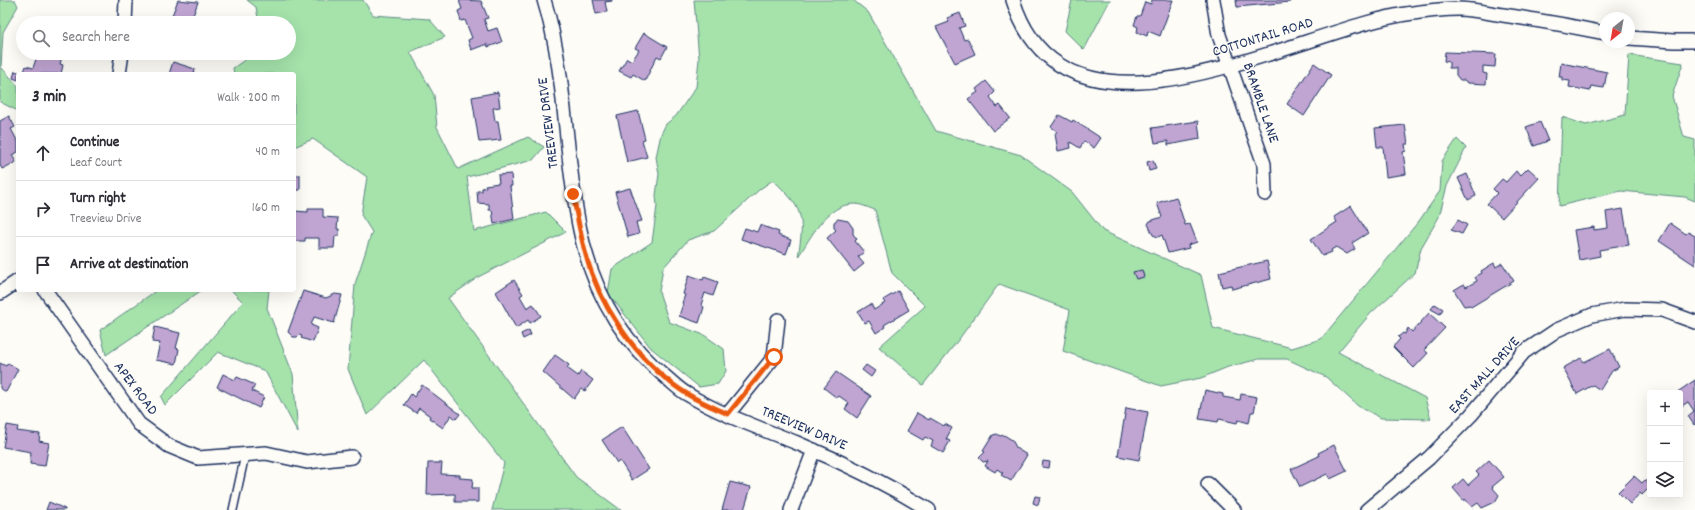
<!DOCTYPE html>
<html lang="en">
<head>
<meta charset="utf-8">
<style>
  body { margin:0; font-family:Dekko,sans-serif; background:#f2f2f3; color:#2b2b33 }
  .controls { position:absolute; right:12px; bottom:12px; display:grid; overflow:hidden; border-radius:4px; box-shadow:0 4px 16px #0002 }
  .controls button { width:36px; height:36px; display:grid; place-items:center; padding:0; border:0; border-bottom:1px solid #e1e1e2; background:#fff; color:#2b2b33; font:20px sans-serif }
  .compass { position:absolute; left:1599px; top:12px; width:36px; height:36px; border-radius:50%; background:#fff; box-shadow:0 4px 16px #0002; rotate:211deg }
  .stop { position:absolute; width:12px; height:12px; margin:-9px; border:3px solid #ea580c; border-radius:50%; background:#fff }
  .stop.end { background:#ea580c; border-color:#fff; box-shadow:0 1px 4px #0008 }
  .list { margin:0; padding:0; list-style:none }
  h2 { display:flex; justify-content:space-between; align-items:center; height:52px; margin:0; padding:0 16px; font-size:17px }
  h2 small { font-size:13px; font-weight:400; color:#7c7c81 }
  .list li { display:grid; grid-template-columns:26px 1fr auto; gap:12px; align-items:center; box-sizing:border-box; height:56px; padding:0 16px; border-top:1px solid #e1e1e2 }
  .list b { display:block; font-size:15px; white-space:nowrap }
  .list p { margin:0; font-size:13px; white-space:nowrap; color:#7c7c81 }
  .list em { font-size:13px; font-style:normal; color:#7c7c81 }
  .icon { flex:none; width:22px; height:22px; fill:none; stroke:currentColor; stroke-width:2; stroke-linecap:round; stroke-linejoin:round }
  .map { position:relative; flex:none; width:1695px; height:510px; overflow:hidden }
  .search { position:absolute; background:#fff; box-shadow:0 4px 16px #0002; left:16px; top:16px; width:280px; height:44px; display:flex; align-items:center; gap:10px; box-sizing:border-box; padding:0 14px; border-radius:22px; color:#7c7c81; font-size:15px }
  .panel { position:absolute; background:#fff; box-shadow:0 4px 16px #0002; left:16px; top:72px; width:280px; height:220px; border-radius:4px }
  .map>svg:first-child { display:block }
  .green { fill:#a5e3ab; stroke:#608984 }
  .building { fill:#c0a5d3; stroke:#1b2f5e }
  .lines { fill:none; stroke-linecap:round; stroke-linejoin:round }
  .service-casing { stroke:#1b2f5e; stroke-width:10 }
  .minor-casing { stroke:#1b2f5e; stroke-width:16 }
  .service { stroke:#fdfcf7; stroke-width:7 }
  .minor { stroke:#fdfcf7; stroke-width:13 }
  .route { stroke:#ea580c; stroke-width:5 }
  .labels { text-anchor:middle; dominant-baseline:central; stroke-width:3; stroke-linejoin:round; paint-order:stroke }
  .street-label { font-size:15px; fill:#1b2f5e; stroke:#fdfcf7 }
</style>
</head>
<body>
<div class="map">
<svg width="1695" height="510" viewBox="0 0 1695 510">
  <rect width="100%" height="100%" fill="#fdfcf7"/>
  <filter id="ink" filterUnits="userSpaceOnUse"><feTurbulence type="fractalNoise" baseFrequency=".025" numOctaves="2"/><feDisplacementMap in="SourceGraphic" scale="8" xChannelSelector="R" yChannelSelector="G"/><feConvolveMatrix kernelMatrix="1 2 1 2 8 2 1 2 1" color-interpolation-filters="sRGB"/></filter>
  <g filter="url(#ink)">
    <!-- green -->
    <path class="green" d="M0,0H15L18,6L3,32L1,67L18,86V111L0,102Z
      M247,0H363L373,15L429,19L445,37L410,52L434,95L437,127L458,169L528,137L544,147L533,160L467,177L474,231L546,212L566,232L480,276L448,298L576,477L621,510H492L504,463L424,360L367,415L348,369L355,284L372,232L361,215L367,177L313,139L294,147V74H234L233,68L255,53H289V23H259L256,7Z
      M694,0H853L868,12L936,131L1021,155L1072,192L1103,231L1201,275L1213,328L1292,348L1321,339L1419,221L1440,191L1442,161L1457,139L1466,148L1447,186L1439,217L1421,248L1415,273L1371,313L1338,352L1425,398L1431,419L1381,418L1358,406L1326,377L1287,359H1259L1228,367L1201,378L1161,386L1063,351L1070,310L999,284L959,339L923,385L879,347L925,306L892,273L875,210C869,208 861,204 854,204C827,204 811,237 798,257C805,216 803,208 773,180L760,189L714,231L688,240L663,268L659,292L669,322L704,335L724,349L726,371L718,384L699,387L651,348L608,293L612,269L652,242L657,206L656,195L659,174L656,157L661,134L666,124L676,116L696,87L699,59Z
      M1072,0H1110L1084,50L1065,31Z
      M1629,55L1683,63L1672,96L1684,137L1695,140V201L1685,197L1621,191L1559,206L1562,117L1586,125L1625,115Z
      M157,290H202L106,355L100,330Z
      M231,290H269L267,308L293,374L298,433L265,371L218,352L165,405L161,397L243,302Z"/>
    <!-- building -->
    <path class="building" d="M178,0L198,2L191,21L184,18L182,23H169Z
      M463,0L481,1L488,18L484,19L488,31L497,28L502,42L488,47L487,44L471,50L468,40L472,38L465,20L461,21L458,11L462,9L459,1Z
      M593,0H612V1L605,2L607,12L596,14Z
      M1152,0H1173L1160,36L1148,31L1147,36L1137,32L1138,27L1134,25L1137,16H1140L1145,2L1151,4Z
      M1236,0H1289L1290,2L1237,7Z
      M960,13L965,26L959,28L964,40L968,39L975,54L955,63L936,27L949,22L947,18Z
      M644,33L667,47L661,58L657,56L645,81L633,74L631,77L619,71L627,58L632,61L639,50L635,48Z
      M1445,52L1496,54L1495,67L1483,66V73L1487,74L1486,84L1468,83L1464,80H1460L1456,75V68H1449V62L1444,61Z
      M38,53H63L60,64L63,65L61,74H32L24,72L26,66L33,68Z
      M173,62L195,69L194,74H169Z
      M1314,63L1331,75L1304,116L1287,104Z
      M1561,63L1607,72L1604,88L1591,86L1590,91L1569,87L1570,81L1562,80V77H1559Z
      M15,71L24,74H18V80L13,78Z
      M986,81L995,92L990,97L997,107L1000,105L1010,118L993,131L968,99L978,92L976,89Z
      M498,92L500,107L493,108L495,121H498L501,140L479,142L472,97Z
      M638,111L645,139L642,140L647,157L627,162L617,116Z
      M1059,115L1072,122L1073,120L1101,138L1094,148L1084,141L1080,148L1070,142L1071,148L1058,151L1055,134L1057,131L1051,127Z
      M9,116L15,127L11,129L18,142V152L12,155L16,162L2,169L0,165V121Z
      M1198,121L1200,139L1168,145V141L1155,143L1152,128Z
      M1540,122L1548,141L1534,146L1526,127Z
      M1405,125L1408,144H1405L1406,151L1403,152L1406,174L1386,177L1383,147H1377L1375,128Z
      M1153,160L1156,169L1149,171L1147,162Z
      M1528,168L1539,178L1502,218L1487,204L1497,193L1493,189L1502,179L1506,182L1516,171L1520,176Z
      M511,174L512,186H510L514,219L494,224L492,210H489V204L478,203L477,191H482V188L486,187L485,185L499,183L498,175Z
      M1467,174L1476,196L1468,200L1458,178Z
      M294,175H300V190H294Z
      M630,188L642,221L636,222L639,234L628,237L615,192Z
      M1176,197L1185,225L1190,224L1197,242L1188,245L1189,248L1168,253L1162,235L1158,237L1153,235L1148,224L1150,221L1162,217L1157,203Z
      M1351,206L1368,233L1352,243L1355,249L1347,254L1336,247L1331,250L1332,252L1322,256L1311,239L1337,222L1334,217Z
      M308,209H323V217L338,218L337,229H339V236H335L334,248H319V238H305V241H294V211L308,212Z
      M1623,209L1629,245L1599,250L1600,256L1579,260L1574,230L1594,227V230L1608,228L1606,212Z
      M838,219L848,221L853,228V234L857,239L855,241L864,252L858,257L864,264L854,272L827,238L836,230L834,228V222Z
      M1458,220L1467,225L1462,234L1451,230Z
      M1670,223L1686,234L1688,232L1695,236V265L1659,241Z
      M760,225L779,232L778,235L791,240L786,254L741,239L745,228L757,232Z
      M1267,261L1271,279L1232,289L1231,285L1222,287L1219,272Z
      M1494,263L1496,267L1502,263L1514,281L1471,307L1470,305L1464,306L1454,290L1464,284L1466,287L1477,281L1475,277L1482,273L1481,271Z
      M1142,270L1144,277L1136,279L1133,272Z
      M689,275L703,280L704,277L718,282L713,296L705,293L701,305L704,307L699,323L679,316L683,304L682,303L685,295L683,294Z
      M514,280L523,294L520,296L527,308L533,304L541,316L530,323L528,320L516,328L496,292Z
      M303,291L326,298L335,294L342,295L334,323L314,317L311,325L318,328L313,342L301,338L302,336L299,335L297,337H293L288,332Z
      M898,291L909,310L884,325L885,327L876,333L869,321L865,323L858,312L871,304L874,310L885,303L883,300Z
      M1435,304L1443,309L1440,314L1431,309Z
      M1429,313L1445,328L1424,350L1428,353L1414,368L1393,347L1400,339L1398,337L1403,333L1405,334L1408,328L1412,332Z
      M155,327L180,333L176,348L179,349L176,364L156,360L160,343L152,342Z
      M529,330L531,335L523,339L521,334Z
      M1610,349L1619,367L1612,371L1600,390L1593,385L1577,394L1563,368L1581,358L1584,362Z
      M555,355L569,365L567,368L578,376L581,371L593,380L585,391L581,389L574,399L543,372Z
      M0,363L6,366L8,363L18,369L6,392L0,388Z
      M866,365L875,371L871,377L862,370Z
      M836,372L871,396L857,418L845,409L849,403L839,396L837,398L824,388Z
      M223,374L235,380L237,377L255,385L252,391L264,397L259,408L217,387Z
      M1695,380V424L1694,425L1688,416L1694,411L1688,402L1680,407V393H1676Z
      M422,385L460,414L456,419L451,415L443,428L429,418L430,416L419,408L416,413L404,405L411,394L414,397Z
      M1205,390L1223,394V397L1240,400L1241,394L1257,397L1254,412H1251L1249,423L1238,420L1237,423L1219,419L1218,422L1199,419Z
      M1126,408L1148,412L1139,460L1118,456Z
      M917,413L929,420L930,418L944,426L945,424L952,428L946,439L950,441L943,453L931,446L933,441L925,437L923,440L907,431Z
      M7,425L18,427L17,431L40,434L39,441L49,443L45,466L30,464L31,452L3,447Z
      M622,427L649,469L632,480L620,461L617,463L602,440Z
      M997,434L1000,436L1004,435L1012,440L1017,449L1027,455L1011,481L1001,475L1003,473L997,469L995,472L985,466L988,461L983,462L979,458L985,452L983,451L993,435Z
      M1334,445L1347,471L1330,479L1327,474L1300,487L1291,469L1319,456L1318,453Z
      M1489,460L1504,477L1492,487L1499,495L1495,502L1482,508L1478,503L1472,507L1465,499L1464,501L1453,488L1463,479L1468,485L1479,475L1476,472Z
      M1043,461L1050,462L1049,468L1042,467Z
      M428,463H442L441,474L460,475V478L473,479L472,488H478V502H455V494L427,495Z
      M1634,476L1642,483L1645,480L1650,487L1642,495L1640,493L1630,504L1618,492Z
      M730,482L751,487L744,510H722Z
      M1035,496L1040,497L1038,505L1033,503Z
      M49,502L65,509V510H46Z"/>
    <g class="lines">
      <!-- service casing -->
      <g class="service-casing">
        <path id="service" d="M233,510L245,455"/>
      </g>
      <!-- minor casing -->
      <g class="minor-casing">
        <path id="minor" d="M544,0C567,74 564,154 580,230C592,289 621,341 668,379C674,384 680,390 687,394C721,415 760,428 797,443C843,462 887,484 929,510
          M1013,0C1066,170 1302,26 1413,13C1428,11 1444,9 1458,9C1473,9 1489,13 1503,15C1537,20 1571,26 1605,33
          M1213,0L1219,35L1264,164L1265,194
          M125,23L126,0
          M1629,38L1674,41H1695
          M119,74L122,53
          M45,290L139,424L169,446L198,458L266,453L307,462L352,457
          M0,293L18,281
          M728,414L774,357L778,320
          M1208,484L1234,510
          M791,510L814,450
          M1367,510L1429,458L1471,415L1524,352L1557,330L1592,315L1625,309L1662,310L1695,322"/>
      </g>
      <!-- service -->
      <use href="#service" class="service"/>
      <!-- minor -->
      <use href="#minor" class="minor"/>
    </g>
  </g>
  <g class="lines" filter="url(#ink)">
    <!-- route -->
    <path class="route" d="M573,194C578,220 582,248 592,274C609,320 645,368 687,394C700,402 715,408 728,414L774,357"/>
  </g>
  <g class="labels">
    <!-- street labels -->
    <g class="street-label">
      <text transform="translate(1263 38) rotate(-17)">COTTONTAIL ROAD</text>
      <text transform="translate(1260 103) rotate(71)">BRAMBLE LANE</text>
      <text transform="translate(549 123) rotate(-97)">TREEVIEW DRIVE</text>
      <text transform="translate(1485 376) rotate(-48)">EAST MALL DRIVE</text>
      <text transform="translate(135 389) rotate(53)">APEX ROAD</text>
      <text transform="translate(804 429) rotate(23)">TREEVIEW DRIVE</text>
    </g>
  </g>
</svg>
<div class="controls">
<button>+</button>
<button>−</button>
<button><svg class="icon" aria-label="layers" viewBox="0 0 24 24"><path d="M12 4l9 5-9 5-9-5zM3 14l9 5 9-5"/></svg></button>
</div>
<svg class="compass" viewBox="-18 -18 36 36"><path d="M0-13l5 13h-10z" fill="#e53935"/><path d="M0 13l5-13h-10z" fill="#7c7c81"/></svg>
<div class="stop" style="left:774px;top:357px"></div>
<div class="stop end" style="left:573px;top:194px"></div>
<div class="search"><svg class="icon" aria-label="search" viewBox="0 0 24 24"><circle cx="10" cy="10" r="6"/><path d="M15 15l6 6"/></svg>Search here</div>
<section class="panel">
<h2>3 min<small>Walk · 200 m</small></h2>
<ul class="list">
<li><svg class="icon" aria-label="ahead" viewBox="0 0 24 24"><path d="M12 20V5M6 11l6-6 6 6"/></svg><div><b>Continue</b><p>Leaf Court</p></div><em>40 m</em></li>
<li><svg class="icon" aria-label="right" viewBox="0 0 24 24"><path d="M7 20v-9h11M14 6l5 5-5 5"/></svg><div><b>Turn right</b><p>Treeview Drive</p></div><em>160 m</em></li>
<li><svg class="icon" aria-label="arrive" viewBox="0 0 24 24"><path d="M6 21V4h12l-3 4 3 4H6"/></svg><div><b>Arrive at destination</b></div></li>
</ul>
</section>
</div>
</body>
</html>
